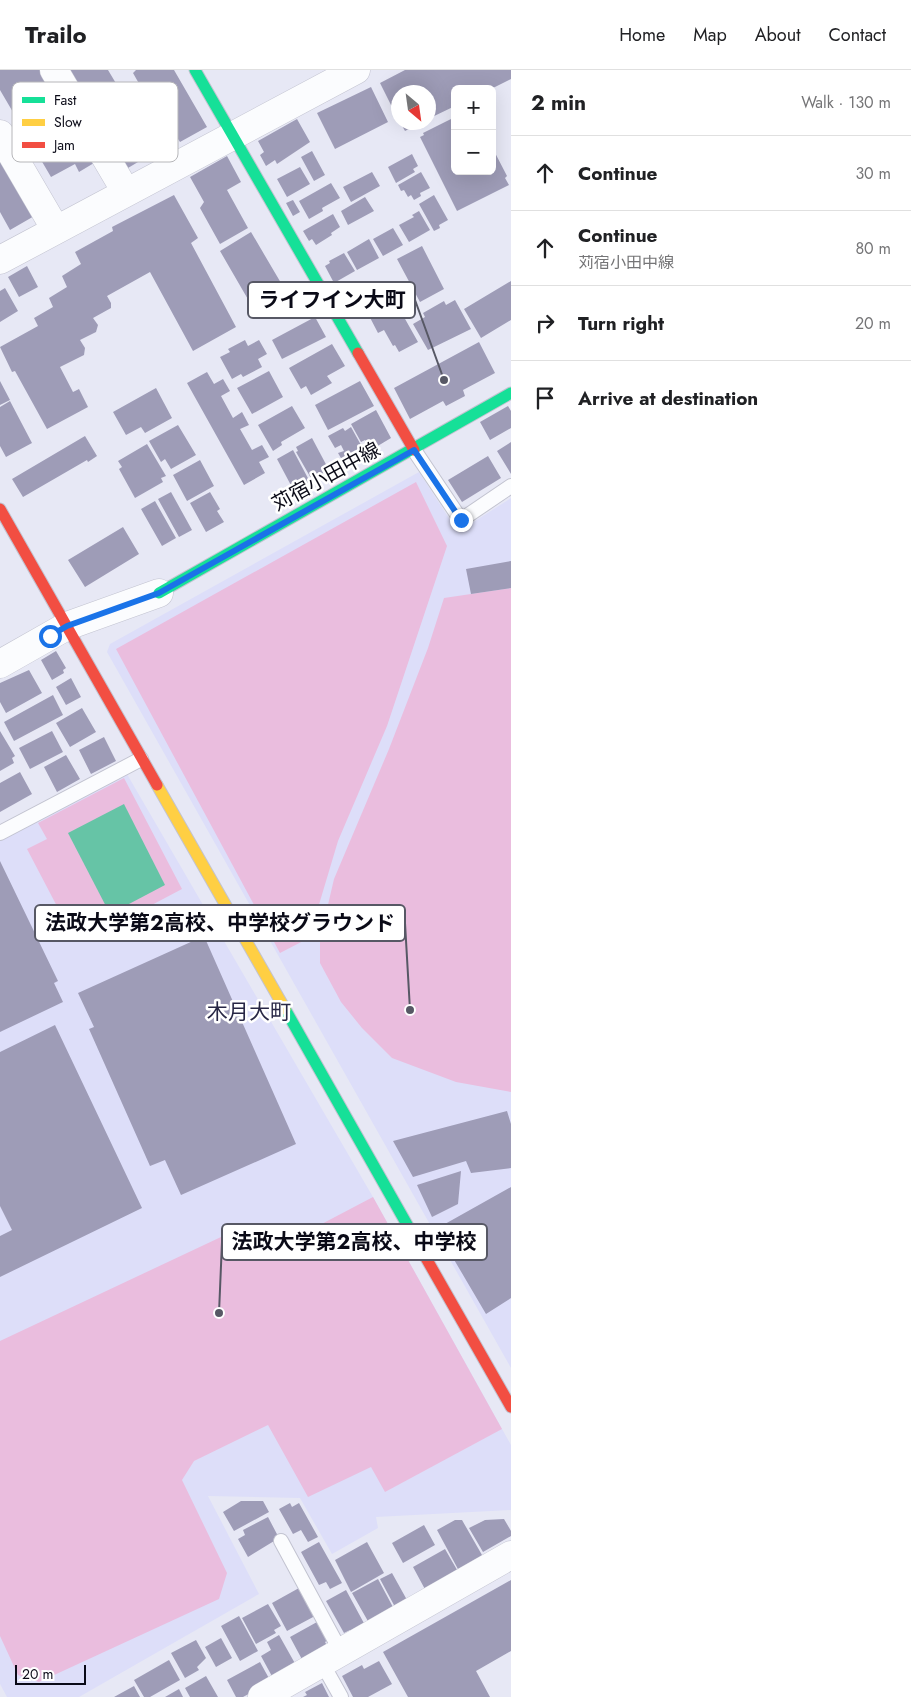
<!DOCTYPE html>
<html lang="en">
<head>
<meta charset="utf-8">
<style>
  body { margin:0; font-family:Jost,"Noto Sans JP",sans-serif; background:#f6f6f6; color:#202124 }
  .controls { position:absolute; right:15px; top:15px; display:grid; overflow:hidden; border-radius:8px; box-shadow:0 5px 20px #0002 }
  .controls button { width:45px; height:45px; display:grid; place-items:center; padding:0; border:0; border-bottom:1px solid #e0e0e0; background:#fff; color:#202124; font:25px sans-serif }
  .compass { position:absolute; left:391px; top:15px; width:45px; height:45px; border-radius:50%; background:#fff; box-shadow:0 5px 20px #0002; rotate:151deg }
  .scale { position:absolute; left:15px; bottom:12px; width:71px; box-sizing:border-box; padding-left:5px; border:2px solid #0a0a17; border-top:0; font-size:14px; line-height:18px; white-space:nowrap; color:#0a0a17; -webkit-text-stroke:4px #fff; paint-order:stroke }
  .stop { position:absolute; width:15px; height:15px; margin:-11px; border:4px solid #1a73e8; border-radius:50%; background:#fff }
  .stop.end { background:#1a73e8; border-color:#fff; box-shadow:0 1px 5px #0008 }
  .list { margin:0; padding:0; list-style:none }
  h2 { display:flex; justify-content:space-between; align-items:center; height:65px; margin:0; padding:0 20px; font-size:21px }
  h2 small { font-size:16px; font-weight:400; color:#757577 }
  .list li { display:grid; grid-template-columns:32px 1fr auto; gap:15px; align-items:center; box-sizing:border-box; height:75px; padding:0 20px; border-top:1px solid #e0e0e0 }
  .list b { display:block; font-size:19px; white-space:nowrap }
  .list p { margin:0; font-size:16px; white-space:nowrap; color:#757577 }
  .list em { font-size:16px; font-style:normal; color:#757577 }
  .icon { flex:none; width:28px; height:28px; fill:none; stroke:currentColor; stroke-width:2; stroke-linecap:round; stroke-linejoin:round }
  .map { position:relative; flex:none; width:511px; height:1627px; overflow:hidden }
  header { display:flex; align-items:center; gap:30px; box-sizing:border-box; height:70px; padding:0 25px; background:#fff; border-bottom:1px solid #e0e0e0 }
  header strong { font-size:24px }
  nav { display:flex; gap:28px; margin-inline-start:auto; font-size:18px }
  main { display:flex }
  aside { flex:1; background:#fff }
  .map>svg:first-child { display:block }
  .built { fill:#dddef9 }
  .green { fill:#eabdde }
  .water { fill:#66c4a6 }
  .building { fill:#9e9cb7 }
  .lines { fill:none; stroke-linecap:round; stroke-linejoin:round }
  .lane-casing { stroke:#c2c3d0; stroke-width:16 }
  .street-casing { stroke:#c2c3d0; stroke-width:29 }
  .fast-casing { stroke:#c2c3d0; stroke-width:13 }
  .slow-casing { stroke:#c2c3d0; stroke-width:13 }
  .jam-casing { stroke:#c2c3d0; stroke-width:13 }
  .lane { stroke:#fbfcfe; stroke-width:14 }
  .street { stroke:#fbfcfe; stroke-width:28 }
  .fast { stroke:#16e098; stroke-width:11 }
  .slow { stroke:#ffcf43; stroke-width:11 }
  .jam { stroke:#f24e42; stroke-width:11 }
  .route { stroke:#1a73e8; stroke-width:6 }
  .labels { text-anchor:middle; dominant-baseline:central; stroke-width:5; stroke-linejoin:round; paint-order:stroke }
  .street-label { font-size:20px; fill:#0a0a17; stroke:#fff }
  .neighbourhood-label { font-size:21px; fill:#282745; stroke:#fff }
  .key { fill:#fff; stroke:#b6b6b9; stroke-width:1 }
  .key-label { font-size:14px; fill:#0a0a17 }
  .leader { fill:none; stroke:#575865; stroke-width:2 }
  .callout-dot { fill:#575865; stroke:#fff; stroke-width:2 }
  .callout { fill:#fff; stroke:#575865; stroke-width:2 }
  .callout-label { font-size:21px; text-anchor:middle; font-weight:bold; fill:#0a0a17 }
</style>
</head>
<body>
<header>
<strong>Trailo</strong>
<nav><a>Home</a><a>Map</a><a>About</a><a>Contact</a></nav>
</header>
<main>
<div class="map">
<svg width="511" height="1627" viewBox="0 0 511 1627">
  <rect width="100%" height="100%" fill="#e7e8f5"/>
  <!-- built -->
  <path class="built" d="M419,402L458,462L511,428V1298L107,582L110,574Z
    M124,699L373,1127L511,1375V1440L376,1447L378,1458L332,1484L300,1428L208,1426L259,1524L79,1627H7L0,1614V765Z"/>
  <!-- green -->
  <path class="green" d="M416,412L447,476L387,656L338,771L309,868L280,883L116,579Z
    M511,518V1022L456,1012L392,988L362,958L341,932L320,893V869L334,809L389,679L428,578L444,528Z
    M124,708L182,819L95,865L89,854L71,863L27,779L47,769L38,753Z
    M373,1127L502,1359L385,1422L371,1397L308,1427L268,1355L194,1391L182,1410L227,1503L219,1529L39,1612L18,1605L0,1566V1271L238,1159L255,1189Z"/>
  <!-- water -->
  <path class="water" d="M124,734L165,815L110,844L68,763Z"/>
  <!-- building -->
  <path class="building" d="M0,0H41L94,93L79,102L75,94L51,107L0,20Z
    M70,0H108L150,70L137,79L143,89L128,98Z
    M136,0H174L207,57L180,72L176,66L171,69L157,43L161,40L155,30L150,33L133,3Z
    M405,0H511V9L491,19H455V36L428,49V22H398V49L380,13Z
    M371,17L388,52L335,79L317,43Z
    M455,47V101H492V77L507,106L505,108L509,115L457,141L420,67L424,65L423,63Z
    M297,49L310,72L277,94L275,90L266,96L260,85L264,82L258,71Z
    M400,52H423L405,61Z
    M312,81L325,105L314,111L301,87Z
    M0,82L36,145L10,160L0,142Z
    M412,84L418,96L413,99L415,102L396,113L388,97Z
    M227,86L241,112L227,120L248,158L220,174L200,138L204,132L190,107Z
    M300,97L310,114L287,127L277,109Z
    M372,102L380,116L351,132L343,117Z
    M421,102L430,118L420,123L421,126L414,130L411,125L408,127L404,120L401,121L398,115Z
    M331,113L340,128L322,138L323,141L309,149L299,131Z
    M174,125L198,168L191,173L236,257L193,281L150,202L107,226L111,233V238L93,248L98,255L96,262L80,270L85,278L84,285L60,297L73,322L79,319L88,337L47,359L15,301L12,302L0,277L38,256L34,248L53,237L49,228L67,217L62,206L81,194L75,182L113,161L112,157Z
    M434,125L448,150L439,155L440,158L434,161L419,134Z
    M365,127L374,141L348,155L341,141Z
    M293,130L300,142L293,146L286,133Z
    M419,141L430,160L409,172L399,155L414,147L412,145Z
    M333,144L340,157L331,163L332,165L316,175L312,169L309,171L303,161Z
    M393,158L403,175L383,186L373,169Z
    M251,162L281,213L256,228L259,234L253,238L220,181Z
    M369,169L379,188L357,200L347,182Z
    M422,176L444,219L420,232L397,189Z
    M344,183L355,201L334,213L325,196L330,193L329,191Z
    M27,196L38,217L19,227L8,207Z
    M511,211V250L481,268L464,239Z
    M5,218L18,241L0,252V221Z
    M382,224L388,235L395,231L418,272L399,282L395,275L393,276L384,260L378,263L364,236Z
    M455,230L471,259L428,280L413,254L425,247L423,243L444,231L446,235Z
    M315,247L326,267L282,289L272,270Z
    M245,270L248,276L259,270L267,284L258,289L262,297L243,307L241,304L232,309L220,287L230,282L228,279Z
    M479,272L495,303L463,320L465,326L446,336L443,331L410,349L394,318Z
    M332,274L345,296L327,306L332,313L311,325L306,316L301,319L289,298Z
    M269,301L283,327L252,344L237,318Z
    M207,302L214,314L223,309L230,321L221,326L233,348L242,342L249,355L240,359L252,380L262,375L269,387L259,392L265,403L244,415L187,313Z
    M0,311L10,330L0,335Z
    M360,311L374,336L328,360L315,335Z
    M156,318L172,348L145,363L141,357L126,365L113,342Z
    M10,331L32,373L6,387L0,376V337Z
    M292,336L305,358L281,372L282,375L273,381L258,355Z
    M508,336L511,341V358L490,370L480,352Z
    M376,340L391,368L371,380L365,370L361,372L351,354Z
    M178,355L196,385L171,399L165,389L161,392L149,371Z
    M351,357L366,384L345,395L338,383L344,381L341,375L335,378L328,366L343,358L345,361Z
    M85,366L97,386L88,392L87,390L23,427L12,409Z
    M312,368L329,400L312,410L296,382L298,381L296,377Z
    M511,372V404L497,381Z
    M147,374L166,406L161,408L163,412L135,428L119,399L122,397L118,391Z
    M293,380L310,412L294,421L277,389Z
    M488,386L501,408L462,432L448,410Z
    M200,390L214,416L187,431L173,405Z
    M171,422L192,460L179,467L158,429Z
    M210,422L220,439L217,441L224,452L206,462L190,433Z
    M155,431L176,468L162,476L141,439Z
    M123,457L139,484L85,517L68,490Z
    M511,491V518L471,524L466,499Z
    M56,581L66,598L63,600L64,603L52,610L41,590Z
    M29,600L42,623L6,643L0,632V613Z
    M71,608L81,627L66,635L56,617Z
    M53,625L63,645L14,671L4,652Z
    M82,638L96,662L70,677L56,653Z
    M0,661L15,686L12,688L14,693L0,701Z
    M52,661L63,682L30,699L19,678Z
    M104,667L116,691L91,704L79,680Z
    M66,685L80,709L57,722L44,697Z
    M20,702L32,724L0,742V713Z
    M0,791L58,911L54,913L63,932L0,962Z
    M204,866L296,1074L181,1125L165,1090L150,1096L89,959L94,957L78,923Z
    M55,955L142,1138L0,1207V1166L12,1160L0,1136V982Z
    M507,1041L511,1054V1098L471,1103L466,1091L413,1107L393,1071Z
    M461,1101L458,1134L432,1147L417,1115Z
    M511,1117V1228L486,1244L436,1159Z
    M241,1431H263L269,1442L234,1461L223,1442Z
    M290,1433L292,1437L299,1433L318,1467L308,1472L301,1460L293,1464L279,1439Z
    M268,1447L279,1468L248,1487L238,1469L245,1465L243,1460Z
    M504,1449L511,1461V1466L483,1482L469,1458L485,1450Z
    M455,1450H462L486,1492L459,1501L437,1460Z
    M424,1455L435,1475L403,1493L392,1473Z
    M319,1472L342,1513L330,1519L326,1512L319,1515L301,1482Z
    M367,1472L384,1503L351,1522L335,1490Z
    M445,1479L460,1505L427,1523L413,1497Z
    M392,1503L407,1530L395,1537L380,1509Z
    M378,1509L394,1539L369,1553L352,1523Z
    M511,1510V1581L476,1601L490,1627H408L383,1582Z
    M299,1518L315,1546L287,1561L272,1533Z
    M346,1520L366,1557L353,1564L350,1560L344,1563L326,1531Z
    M268,1534L281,1556L274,1560L276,1563L256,1574L242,1548Z
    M239,1546L258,1581L240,1591L221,1556Z
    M317,1552L328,1570L325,1572L330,1581L305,1595L290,1567Z
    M279,1565L297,1597L274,1610L261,1586L271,1580L267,1572Z
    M221,1568L232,1588L216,1597L205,1577Z
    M196,1570L206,1588L197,1597L199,1600L185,1608L171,1583Z
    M169,1590L180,1610L150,1627H144L134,1610Z
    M379,1591L392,1614L368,1627H353L342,1606L362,1595L364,1599Z
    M260,1592L271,1612L243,1627H236L227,1610Z
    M206,1606L218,1627H190L185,1618Z
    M322,1613L329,1627H303L307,1625L305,1622Z
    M134,1616L140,1627H114Z
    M179,1619L183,1627H165Z"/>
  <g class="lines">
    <!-- lane casing -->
    <g class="lane-casing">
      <path id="lane" d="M414,380L461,450L511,416
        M0,763L141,689
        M281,1471L341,1582
        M322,1593L341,1627"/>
    </g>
    <!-- street casing -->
    <g class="street-casing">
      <path id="street" d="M54,0L126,122
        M0,64L56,160
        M0,190L356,0
        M0,594L67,556L159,523
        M262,1627L511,1485"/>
    </g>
    <!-- fast casing -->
    <g class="fast-casing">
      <path id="fast" d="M195,0L358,283
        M159,523L511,323
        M285,939L422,1181"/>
    </g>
    <!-- slow casing -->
    <g class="slow-casing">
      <path id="slow" d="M157,715L285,939"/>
    </g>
    <!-- jam casing -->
    <g class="jam-casing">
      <path id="jam" d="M358,283L414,380
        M0,439L157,715
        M422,1181L511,1337"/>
    </g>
    <!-- lane -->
    <use href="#lane" class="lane"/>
    <!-- street -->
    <use href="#street" class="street"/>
    <!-- fast -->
    <use href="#fast" class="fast"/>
    <!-- slow -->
    <use href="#slow" class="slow"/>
    <!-- jam -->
    <use href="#jam" class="jam"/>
  </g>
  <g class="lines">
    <!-- route -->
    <path class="route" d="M50,566L67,556L159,523L414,380L461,450"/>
  </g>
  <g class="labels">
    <!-- street labels -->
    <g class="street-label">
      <text transform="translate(326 407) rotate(-29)">苅宿小田中線</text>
    </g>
    <!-- neighbourhood labels -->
    <g class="neighbourhood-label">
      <text x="249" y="942">木月大町</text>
    </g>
  </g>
  <!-- legend -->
  <rect x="12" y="12" width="166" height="80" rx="8" class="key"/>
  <rect x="22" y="27" width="23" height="6" fill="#16e098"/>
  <rect x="22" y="49" width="23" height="7" fill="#ffcf43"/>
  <rect x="22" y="72" width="23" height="6" fill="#f24e42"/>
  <g class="key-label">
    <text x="54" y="35">Fast</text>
    <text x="54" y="57">Slow</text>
    <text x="54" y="80">Jam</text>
  </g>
  <!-- callouts -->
  <path class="leader" d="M444 310L415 230M410 940L405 853M219 1243L222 1172"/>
  <g class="callout-dot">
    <circle cx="444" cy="310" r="5"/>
    <circle cx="410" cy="940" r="5"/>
    <circle cx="219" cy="1243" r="5"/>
  </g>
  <g class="callout">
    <rect x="248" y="212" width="167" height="36" rx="5"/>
    <rect x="35" y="835" width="370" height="36" rx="5"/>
    <rect x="222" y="1154" width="265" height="36" rx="5"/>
  </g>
  <g class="callout-label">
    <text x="332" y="237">ライフイン大町</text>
    <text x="220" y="860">法政大学第2高校、中学校グラウンド</text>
    <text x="354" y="1179">法政大学第2高校、中学校</text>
  </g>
</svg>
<div class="controls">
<button>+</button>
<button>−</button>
</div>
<svg class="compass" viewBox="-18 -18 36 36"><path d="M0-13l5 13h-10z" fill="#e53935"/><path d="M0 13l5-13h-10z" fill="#757577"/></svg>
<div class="scale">20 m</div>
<div class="stop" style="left:50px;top:566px"></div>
<div class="stop end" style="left:461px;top:450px"></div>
</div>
<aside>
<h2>2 min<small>Walk · 130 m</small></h2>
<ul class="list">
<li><svg class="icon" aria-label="ahead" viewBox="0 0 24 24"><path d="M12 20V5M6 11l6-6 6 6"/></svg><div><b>Continue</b></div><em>30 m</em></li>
<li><svg class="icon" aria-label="ahead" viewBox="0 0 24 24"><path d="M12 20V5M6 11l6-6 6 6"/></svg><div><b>Continue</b><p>苅宿小田中線</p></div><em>80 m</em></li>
<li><svg class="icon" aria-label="right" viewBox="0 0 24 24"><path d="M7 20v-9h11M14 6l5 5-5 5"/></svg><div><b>Turn right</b></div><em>20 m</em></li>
<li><svg class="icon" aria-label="arrive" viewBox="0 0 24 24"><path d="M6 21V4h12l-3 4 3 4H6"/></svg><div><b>Arrive at destination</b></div></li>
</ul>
</aside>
</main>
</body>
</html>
